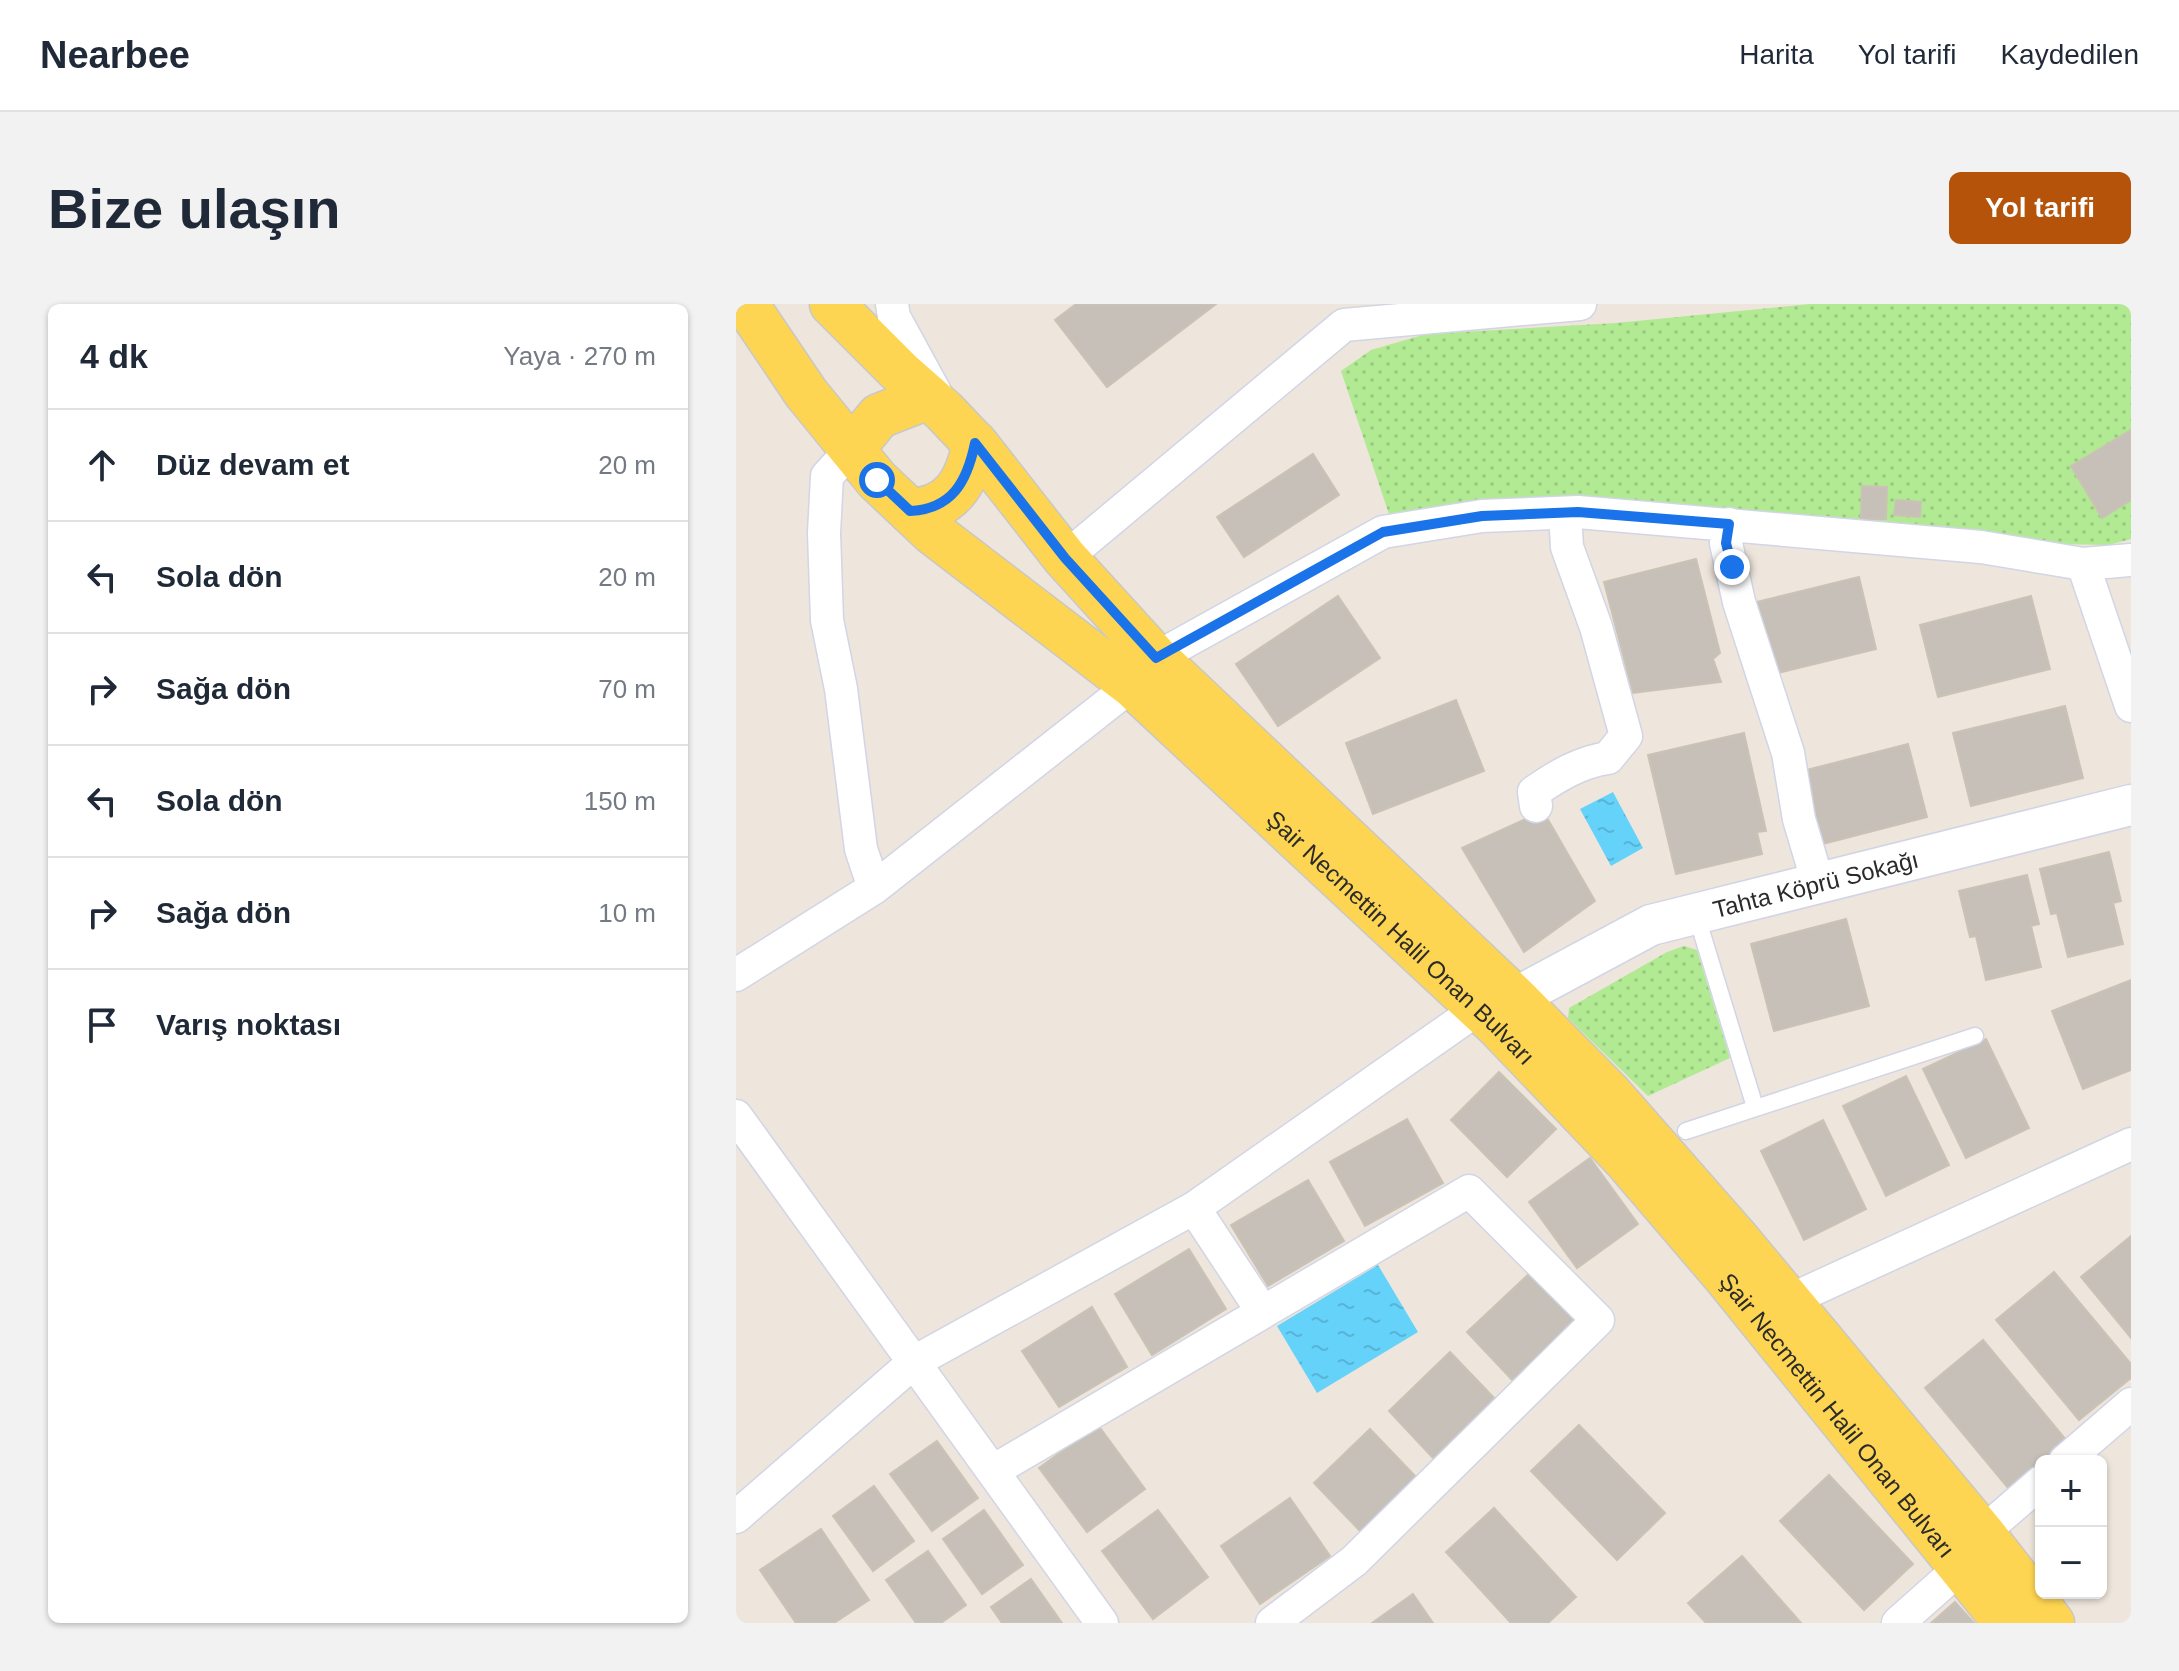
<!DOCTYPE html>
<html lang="tr">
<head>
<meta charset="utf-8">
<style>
  body { margin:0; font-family:Arial,sans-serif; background:#f2f2f3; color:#1f2937 }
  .controls { position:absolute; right:24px; bottom:24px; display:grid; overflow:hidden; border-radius:12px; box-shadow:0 2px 6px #0004 }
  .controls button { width:72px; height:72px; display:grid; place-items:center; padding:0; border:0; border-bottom:2px solid #e0e1e3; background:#fff; color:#1f2937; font:40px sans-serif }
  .stop { position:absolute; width:24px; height:24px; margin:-18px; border:6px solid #1a73e8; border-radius:50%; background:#fff }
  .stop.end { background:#1a73e8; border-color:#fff; box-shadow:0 2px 8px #0008 }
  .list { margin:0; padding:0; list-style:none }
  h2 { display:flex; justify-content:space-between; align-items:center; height:104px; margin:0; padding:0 32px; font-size:34px }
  h2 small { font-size:26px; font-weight:400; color:#747a83 }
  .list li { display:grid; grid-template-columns:52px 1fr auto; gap:24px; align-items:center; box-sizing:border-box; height:112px; padding:0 32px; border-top:2px solid #e0e1e3 }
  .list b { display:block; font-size:30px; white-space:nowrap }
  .list em { font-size:26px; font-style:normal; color:#747a83 }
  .icon { flex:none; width:44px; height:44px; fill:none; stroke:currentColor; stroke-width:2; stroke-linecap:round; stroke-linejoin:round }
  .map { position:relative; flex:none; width:1395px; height:1319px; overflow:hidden; border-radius:12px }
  header { display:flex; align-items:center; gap:48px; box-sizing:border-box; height:112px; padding:0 40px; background:#fff; border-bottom:2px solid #e0e1e3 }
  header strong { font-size:38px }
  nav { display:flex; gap:44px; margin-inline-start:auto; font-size:28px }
  .intro { display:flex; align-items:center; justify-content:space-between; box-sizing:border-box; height:192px; padding:0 48px }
  h1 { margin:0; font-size:56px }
  .button { padding:20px 36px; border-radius:12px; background:#b45309; color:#fff; font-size:28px; font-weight:700 }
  main { display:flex; gap:48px; padding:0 48px }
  aside { flex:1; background:#fff; border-radius:12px; box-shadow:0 2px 6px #0004 }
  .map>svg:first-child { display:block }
  .green { fill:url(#green-dots) }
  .water { fill:url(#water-ripples) }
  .building { fill:#c6c0b8; stroke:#cac3b5; stroke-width:2 }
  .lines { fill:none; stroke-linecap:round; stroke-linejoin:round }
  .service-casing { stroke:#d1d5e5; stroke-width:19 }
  .minor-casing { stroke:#d1d5e5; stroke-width:35 }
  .tertiary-casing { stroke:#d1d5e5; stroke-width:43 }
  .primary-casing { stroke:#c8c8c8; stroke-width:47 }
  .service { stroke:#fff; stroke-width:16 }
  .minor { stroke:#fff; stroke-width:32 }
  .tertiary { stroke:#fff; stroke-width:40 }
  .primary { stroke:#fed552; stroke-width:44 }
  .route { stroke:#1a73e8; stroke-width:10 }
  .labels { text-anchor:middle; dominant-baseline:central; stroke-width:7; stroke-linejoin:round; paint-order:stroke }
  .street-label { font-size:24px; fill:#2b2b2b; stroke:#fff }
</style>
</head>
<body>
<header>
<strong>Nearbee</strong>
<nav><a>Harita</a><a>Yol tarifi</a><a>Kaydedilen</a></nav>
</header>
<div class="intro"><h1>Bize ulaşın</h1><a class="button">Yol tarifi</a></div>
<main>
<aside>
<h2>4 dk<small>Yaya · 270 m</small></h2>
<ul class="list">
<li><svg class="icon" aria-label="ahead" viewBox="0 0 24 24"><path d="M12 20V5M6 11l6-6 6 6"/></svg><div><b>Düz devam et</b></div><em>20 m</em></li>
<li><svg class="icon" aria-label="left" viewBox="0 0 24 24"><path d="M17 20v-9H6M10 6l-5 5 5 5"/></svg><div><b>Sola dön</b></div><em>20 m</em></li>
<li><svg class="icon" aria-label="right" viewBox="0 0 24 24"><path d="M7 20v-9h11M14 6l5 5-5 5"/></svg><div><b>Sağa dön</b></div><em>70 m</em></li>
<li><svg class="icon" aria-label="left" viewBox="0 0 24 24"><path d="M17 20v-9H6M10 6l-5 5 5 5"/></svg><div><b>Sola dön</b></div><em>150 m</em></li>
<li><svg class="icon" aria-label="right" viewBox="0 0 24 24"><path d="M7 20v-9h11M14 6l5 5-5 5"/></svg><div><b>Sağa dön</b></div><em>10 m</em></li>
<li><svg class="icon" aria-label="arrive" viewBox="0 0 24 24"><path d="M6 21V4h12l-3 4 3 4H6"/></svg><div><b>Varış noktası</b></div></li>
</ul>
</aside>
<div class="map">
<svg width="1395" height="1319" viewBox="0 0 1395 1319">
  <defs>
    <pattern id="green-dots" width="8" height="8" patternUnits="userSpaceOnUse" patternTransform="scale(2)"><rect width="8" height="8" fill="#b1ea93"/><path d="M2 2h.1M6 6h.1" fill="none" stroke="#98c97f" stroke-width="1.8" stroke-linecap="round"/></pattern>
    <pattern id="water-ripples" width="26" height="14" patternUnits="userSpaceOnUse" patternTransform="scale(2)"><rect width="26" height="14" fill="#65d2fa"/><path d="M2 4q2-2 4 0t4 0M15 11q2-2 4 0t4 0" fill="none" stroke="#58b4d6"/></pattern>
  </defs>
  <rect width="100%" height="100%" fill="#eee6dc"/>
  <!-- green -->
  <path class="green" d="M1074,0H1395V235L1373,241L1321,240L1055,219H656L605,67L635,46L690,30L880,19Z
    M948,642L961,646L994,754L912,792L832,714L833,704L931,648Z"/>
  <!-- water -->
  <path class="water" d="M877,488L907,544L875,562L844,505Z
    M642,961L682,1028L581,1089L541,1022Z"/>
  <!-- building -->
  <path class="building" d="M340,0H480L371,83L319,16Z
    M1395,126V196L1366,214L1335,162Z
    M577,150L603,191L508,253L481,213Z
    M1126,182L1151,183L1150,215H1125Z
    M1160,196L1185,198L1184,213L1158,211Z
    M960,255L984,349L977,355L985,378L897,389L868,278Z
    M1123,273L1140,345L1030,372L1013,300Z
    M602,292L644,354L542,422L500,360Z
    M1295,292L1314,365L1202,393L1184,321Z
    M720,396L748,467L637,510L610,439Z
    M1329,402L1347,474L1235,502L1217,429Z
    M1008,429L1030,527L1021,528L1026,550L940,570L912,451Z
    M1172,440L1191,513L1079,542L1059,469Z
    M807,507L859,597L788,648L726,544Z
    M1373,548L1385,597L1377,599L1387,640L1332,653L1321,609L1315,610L1304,565Z
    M1291,571L1303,620L1295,622L1305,663L1250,676L1240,632L1234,633L1223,587Z
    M1110,615L1133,702L1038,727L1015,640Z
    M1395,676V766L1347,785L1316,707Z
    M1250,735L1293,824L1230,854L1187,765Z
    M763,768L820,825L771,873L715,816Z
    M1170,772L1213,861L1150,892L1107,802Z
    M671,815L707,879L629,922L594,858Z
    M1087,816L1130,905L1068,936L1025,847Z
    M854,854L902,920L841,964L793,898Z
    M572,876L608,937L532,982L495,921Z
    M1395,932V1034L1345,973Z
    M453,945L490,1005L416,1051L379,990Z
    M795,968L844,1020L780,1080L731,1028Z
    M1318,968L1395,1060V1074L1343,1116L1260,1016Z
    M356,1003L391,1063L323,1103L286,1047Z
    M1247,1036L1331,1137L1273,1185L1189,1084Z
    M714,1048L761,1097L699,1156L653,1107Z
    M362,1121L409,1185L351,1228L303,1164Z
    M843,1121L929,1209L881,1256L795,1167Z
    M634,1125L681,1174L625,1228L578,1179Z
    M201,1137L242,1194L196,1227L154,1170Z
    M1093,1171L1177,1260L1128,1306L1044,1217Z
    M138,1182L178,1237L137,1267L97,1212Z
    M554,1194L594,1252L524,1300L485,1242Z
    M758,1204L840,1293L812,1319H775L710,1248Z
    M248,1206L287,1261L246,1290L207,1235Z
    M422,1206L472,1273L417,1315L366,1247Z
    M85,1225L133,1296L98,1319H60L24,1266Z
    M192,1247L230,1301L205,1319H180L150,1276Z
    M1006,1252L1065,1319H970L952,1299Z
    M295,1275L326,1319H266L255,1303Z
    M677,1290L697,1319H636Z
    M1219,1298L1238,1319H1195Z"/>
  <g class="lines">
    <!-- service casing -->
    <g class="service-casing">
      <path id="service" d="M960,610L1019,803
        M950,827L1239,732"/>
    </g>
    <!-- minor casing -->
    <g class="minor-casing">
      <path id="minor" d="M156,0L158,13L200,90
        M116,145L91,172L88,229L91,316L105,385L125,545L138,584
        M993,220L990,239L1003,298L1052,449L1063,515L1082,579
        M329,254L608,21L844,0
        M1347,260L1395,402
        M420,354L647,228L746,212L842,208L1245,243L1347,260L1395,256
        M800,502L798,488C821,472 844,458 872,454L890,432L860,323L831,243L829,209
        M0,671L138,584L396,381
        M0,812L366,1319
        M458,904L526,1007
        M1052,997L1395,840
        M1329,1157L1395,1100
        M257,1167L733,887L862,1016L618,1257L536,1319
        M0,1213L178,1058L458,904L742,705
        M1246,1229L1305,1178
        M1162,1319L1225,1263"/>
    </g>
    <!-- tertiary casing -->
    <g class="tertiary-casing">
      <g id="tertiary">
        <path id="s1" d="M779,694L915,621L1395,501"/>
      </g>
    </g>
    <!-- primary casing -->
    <g class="primary-casing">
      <g id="primary">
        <path id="s2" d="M10,0L70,89L141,176L196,228L396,381L762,722L889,855L989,972L1270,1319"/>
        <path d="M96,0L165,69L208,107L243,144L329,254L420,354L779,694L874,790L1002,936L1246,1229L1316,1319"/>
        <path d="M116,145L143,112L192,93"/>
        <path d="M174,207C216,205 231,178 239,139"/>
      </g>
    </g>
    <!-- service -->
    <use href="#service" class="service"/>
    <!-- minor -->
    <use href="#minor" class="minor"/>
    <!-- tertiary -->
    <use href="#tertiary" class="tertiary"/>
    <!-- primary -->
    <use href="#primary" class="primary"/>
  </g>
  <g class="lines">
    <!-- route -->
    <path class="route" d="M141,176L174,207C216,205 231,178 239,139L329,254L420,354L647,228L746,212L842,208L993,220L990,239L996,263"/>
  </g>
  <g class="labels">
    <!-- street labels -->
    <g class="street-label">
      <text stroke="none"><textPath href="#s1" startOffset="324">Tahta Köprü Sokağı</textPath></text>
      <text stroke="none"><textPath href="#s2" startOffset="916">Şair Necmettin Halil Onan Bulvarı</textPath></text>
      <text stroke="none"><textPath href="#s2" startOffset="1564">Şair Necmettin Halil Onan Bulvarı</textPath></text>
    </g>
  </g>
</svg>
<div class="controls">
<button>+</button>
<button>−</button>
</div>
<div class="stop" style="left:141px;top:176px"></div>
<div class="stop end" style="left:996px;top:263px"></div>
</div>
</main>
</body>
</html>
